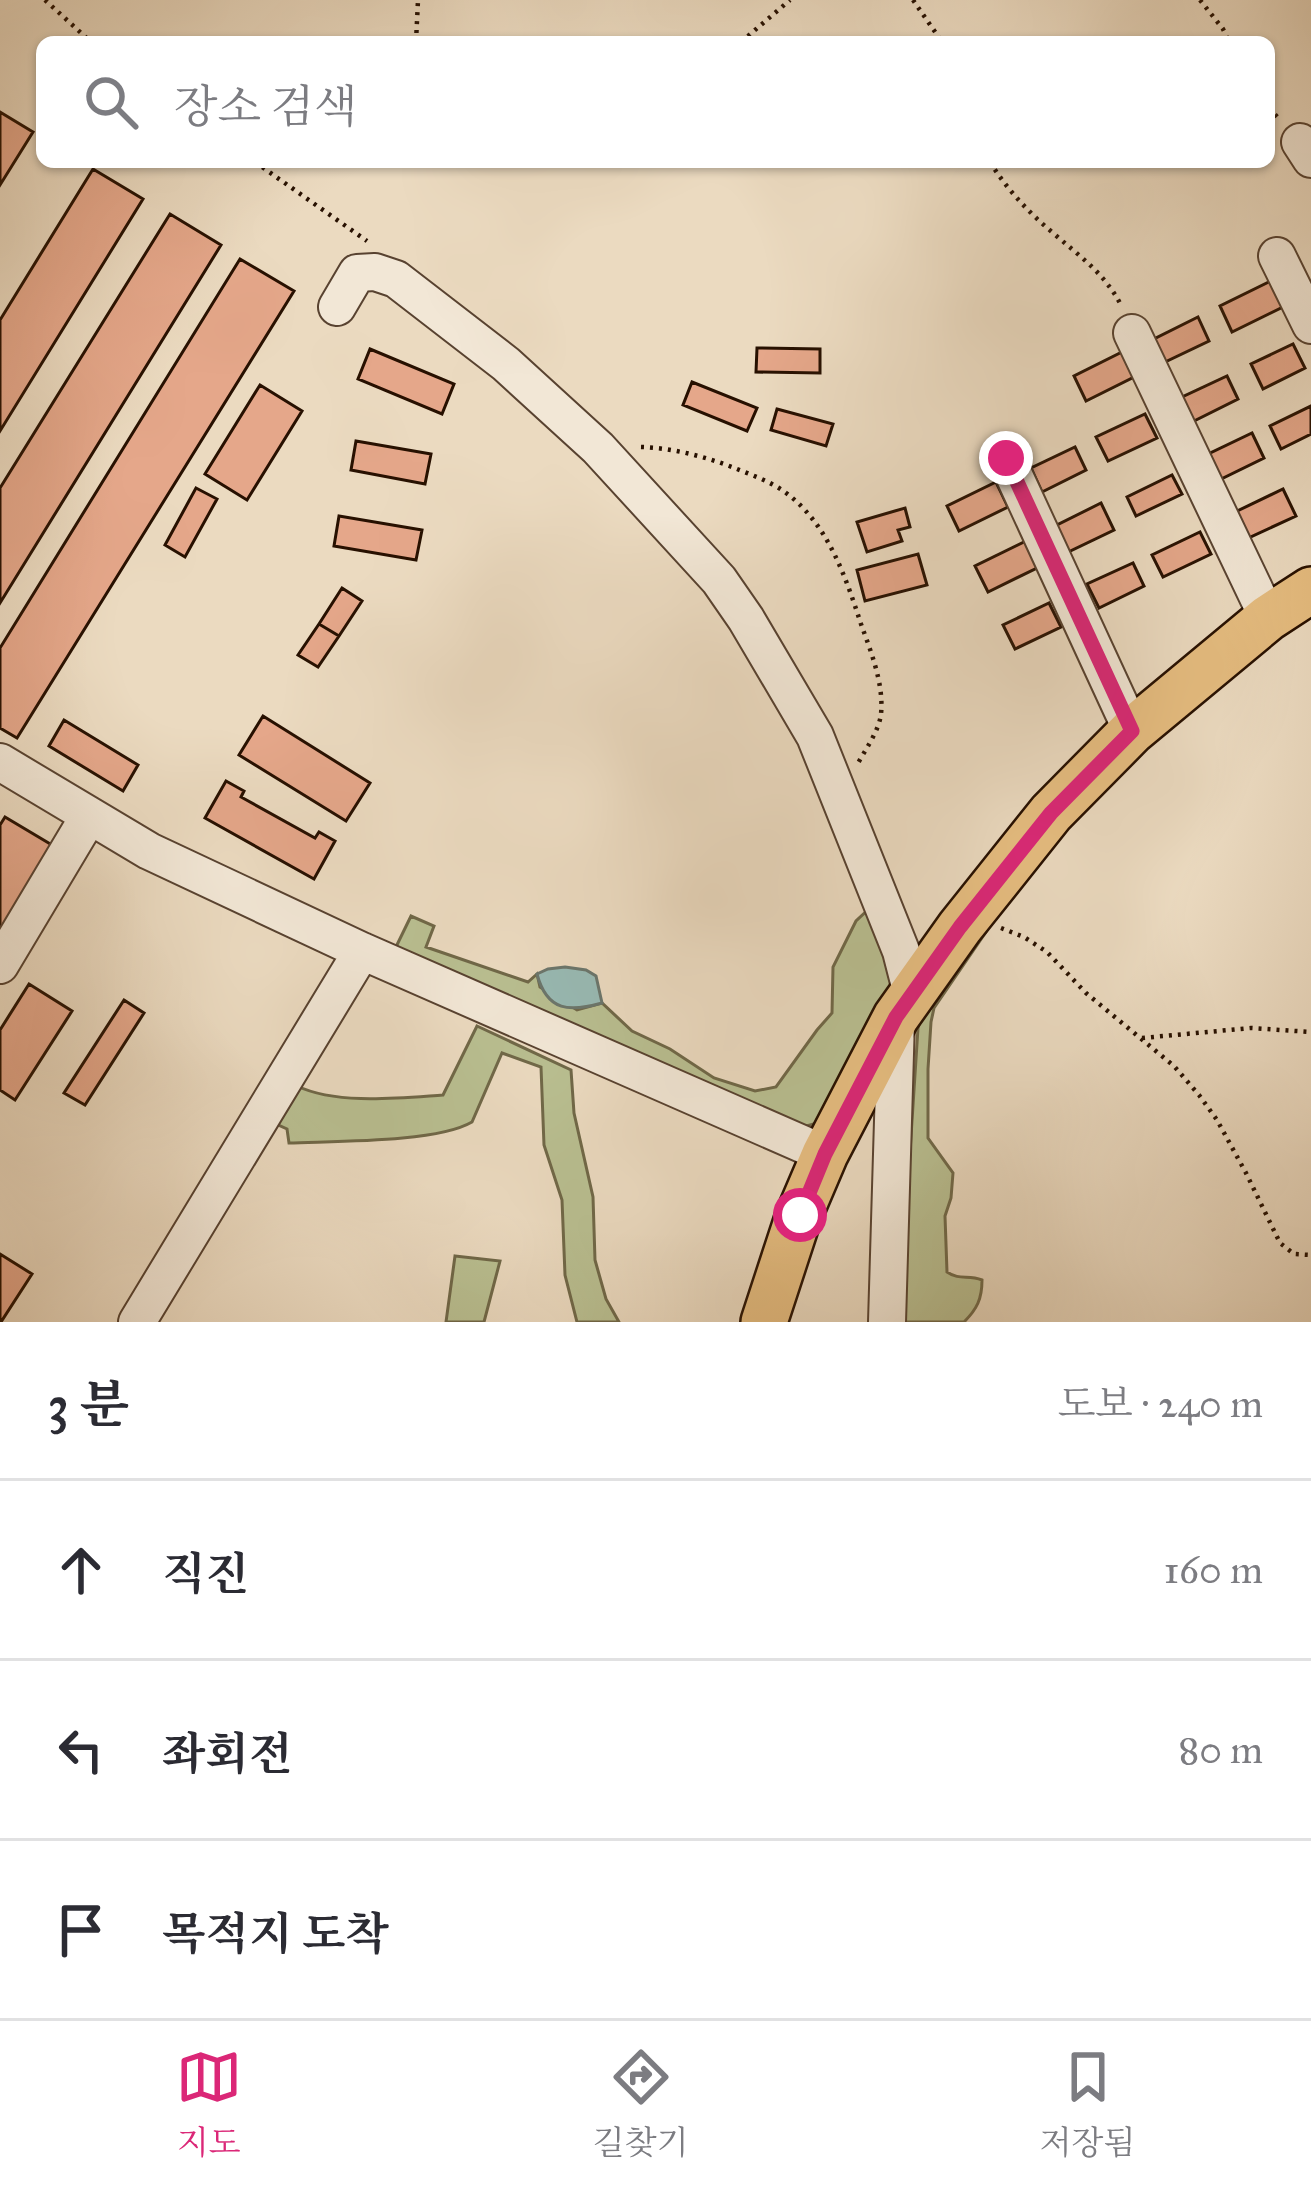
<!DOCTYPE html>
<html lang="ko">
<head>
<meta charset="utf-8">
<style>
  body { margin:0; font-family:"IM FELL Great Primer","Noto Serif KR",serif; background:#f2f2f3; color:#2b2b33 }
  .stop { position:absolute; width:36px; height:36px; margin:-27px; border:9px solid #db2777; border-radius:50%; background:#fff }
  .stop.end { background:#db2777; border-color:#fff; box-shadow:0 3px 12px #0008 }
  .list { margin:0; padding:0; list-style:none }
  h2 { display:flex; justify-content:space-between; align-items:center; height:156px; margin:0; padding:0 48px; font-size:51px }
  h2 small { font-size:39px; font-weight:400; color:#7c7c81 }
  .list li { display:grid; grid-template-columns:78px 1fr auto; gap:36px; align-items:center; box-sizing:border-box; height:180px; padding:0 48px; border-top:3px solid #e1e1e2 }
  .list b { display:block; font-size:45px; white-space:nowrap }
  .list em { font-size:39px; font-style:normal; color:#7c7c81 }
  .icon { flex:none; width:66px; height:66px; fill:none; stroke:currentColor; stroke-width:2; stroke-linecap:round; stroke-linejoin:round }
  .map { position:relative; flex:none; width:1311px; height:1322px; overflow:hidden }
  .search { position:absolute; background:#fff; box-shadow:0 3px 9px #0004; left:36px; right:36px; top:36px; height:132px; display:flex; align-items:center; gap:30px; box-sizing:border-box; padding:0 42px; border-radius:18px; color:#7c7c81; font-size:45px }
  .sheet { height:696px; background:#fff }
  nav { display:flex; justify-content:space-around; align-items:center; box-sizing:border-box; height:168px; border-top:3px solid #e1e1e2; background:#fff; font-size:33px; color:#7c7c81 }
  nav a { display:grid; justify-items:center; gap:6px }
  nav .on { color:#db2777 }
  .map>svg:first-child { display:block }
  .green { fill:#b9bf91; stroke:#706848; stroke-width:3 }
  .water { fill:#98bab4; stroke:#6b766c; stroke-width:3 }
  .building { fill:#e5a78a; stroke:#271000; stroke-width:3 }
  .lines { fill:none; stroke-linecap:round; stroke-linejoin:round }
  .minor-casing { stroke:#584230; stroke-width:40 }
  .major-casing { stroke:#271000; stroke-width:50 }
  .path { stroke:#271000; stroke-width:4.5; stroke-dasharray:3 6; stroke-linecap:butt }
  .minor { stroke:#f2e7d6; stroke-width:36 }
  .major { stroke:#e6bd80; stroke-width:45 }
  .route { stroke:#db2777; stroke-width:15 }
</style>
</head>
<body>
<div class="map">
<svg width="1311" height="1322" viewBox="0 0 1311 1322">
  <rect width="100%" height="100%" fill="#ebdac0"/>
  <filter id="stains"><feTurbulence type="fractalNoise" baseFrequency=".00167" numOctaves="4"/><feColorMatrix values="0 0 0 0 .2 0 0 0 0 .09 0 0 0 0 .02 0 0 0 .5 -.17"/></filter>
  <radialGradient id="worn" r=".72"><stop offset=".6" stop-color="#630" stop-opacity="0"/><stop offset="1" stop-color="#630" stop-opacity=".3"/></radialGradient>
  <!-- green -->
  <path class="green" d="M871,907L896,986L828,1120L803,1127L393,953L411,916L434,926L426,947L528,982L537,974L540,987L577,1010L602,1003L632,1031L670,1049L714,1078L755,1091L776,1087L817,1030L832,1013L833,967L856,921Z
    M986,932L934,1008L931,1022L928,1069V1138L953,1173L951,1198L945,1216L947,1272C960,1281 968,1274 982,1280C982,1299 977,1309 964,1322H899L918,1028L924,1009L972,934Z
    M477,1026L571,1070L574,1113L593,1197L595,1260L606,1299L619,1322H577L565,1275L562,1200L544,1145L541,1067L502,1053L472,1122C436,1143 333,1141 289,1143L287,1129L274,1123L297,1086C337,1105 399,1098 443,1095Z
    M455,1256L500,1261L484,1322H446Z"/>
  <!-- water -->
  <path class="water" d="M565,967L586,970L596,976L602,1003C570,1012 547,1012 537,974L548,969Z"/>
  <!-- building -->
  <path class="building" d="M0,112L33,132L0,185Z
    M93,169L143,199L0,431V320Z
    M170,214L221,245L0,603V488Z
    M240,259L294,291L17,738L0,728V648Z
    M1279,277L1291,303L1232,332L1220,306Z
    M1198,317L1209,341L1165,362L1154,339Z
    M1293,344L1305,368L1263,389L1251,364Z
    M757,348L820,349V373L756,372Z
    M370,349L454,384L442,414L358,379Z
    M1128,349L1140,374L1086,401L1074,376Z
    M1227,376L1238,399L1192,422L1180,398Z
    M692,382L757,408L747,431L683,405Z
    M260,385L302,411L247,500L205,474Z
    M1311,406V434L1281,449L1270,426Z
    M777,409L833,424L826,446L771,430Z
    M1145,414L1157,438L1108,461L1096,437Z
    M1252,433L1264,458L1215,482L1202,457Z
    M356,441L431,454L425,484L351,470Z
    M1075,447L1086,470L1042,492L1031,468Z
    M1172,475L1182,494L1136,516L1127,497Z
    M996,482L1008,507L959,531L947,506Z
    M196,488L217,499L185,557L165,545Z
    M1283,489L1296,516L1244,540L1231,514Z
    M1101,503L1114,530L1064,554L1051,528Z
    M905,508L910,527L898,530L902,541L867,552L857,522Z
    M339,516L422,530L416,560L334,546Z
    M1200,532L1211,554L1163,577L1152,555Z
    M1026,541L1039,567L988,592L975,566Z
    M918,554L927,585L865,601L857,570Z
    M1133,563L1144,586L1099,608L1087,584Z
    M342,588L362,601L339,636L319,624Z
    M1049,603L1061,627L1015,649L1003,625Z
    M319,624L339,636L318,667L298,655Z
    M263,716L370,783L346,821L239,755Z
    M64,720L138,765L123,791L49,746Z
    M226,781L244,791L241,797L315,838L319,832L335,841L314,879L205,818Z
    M5,817L57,848L0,942V825Z
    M29,984L72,1011L15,1100L0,1090V1030Z
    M124,1000L144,1013L85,1105L64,1093Z
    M0,1254L32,1274L1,1322H0Z"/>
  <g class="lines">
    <!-- minor casing -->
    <g class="minor-casing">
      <path id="minor" d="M1300,142L1311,159
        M1277,256L1311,325
        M337,307L357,273L375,272L396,279L506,364L598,448L719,580L746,619L815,736L901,951L912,994
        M1132,333L1268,618
        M1006,458L1132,731
        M0,762L149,851L362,951L825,1154
        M0,965L89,816
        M137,1322L362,951
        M887,1322L896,1020"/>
    </g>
    <!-- major casing -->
    <g class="major-casing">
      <path id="major" d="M764,1322L799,1215L825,1154L896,1017L960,927L1051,813L1132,731L1268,618L1311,590"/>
    </g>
    <!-- path -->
    <path class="path" d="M45,0L91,42
      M913,0L942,42
      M1200,0L1223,29L1229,42
      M416,42L418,0
      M741,42L790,0
      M1269,108L1280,120
      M255,162L367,241
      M990,162C1006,188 1028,212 1052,232C1079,256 1105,273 1122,307
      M641,447C672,448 703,456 732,467C749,474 767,480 782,490C827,521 845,575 861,624C871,652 884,684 881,714C879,731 865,750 857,765
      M1001,928L1024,937L1047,952L1086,993L1174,1066L1199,1095L1217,1120L1246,1173L1280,1243L1294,1254L1311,1255
      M1142,1038L1251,1028L1311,1032"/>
    <!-- minor -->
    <use href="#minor" class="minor"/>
    <!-- major -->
    <use href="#major" class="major"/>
  </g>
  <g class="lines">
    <!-- route -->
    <path class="route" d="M800,1215L825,1154L896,1017L960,927L1051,813L1132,731L1006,458"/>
  </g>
  <rect width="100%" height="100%" filter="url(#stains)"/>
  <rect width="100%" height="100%" fill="url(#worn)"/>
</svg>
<div class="stop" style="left:800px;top:1215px"></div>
<div class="stop end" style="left:1006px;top:458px"></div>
<div class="search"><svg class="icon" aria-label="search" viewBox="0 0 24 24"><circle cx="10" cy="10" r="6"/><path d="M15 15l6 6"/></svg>장소 검색</div>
</div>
<section class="sheet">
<h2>3 분<small>도보 · 240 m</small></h2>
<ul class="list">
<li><svg class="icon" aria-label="ahead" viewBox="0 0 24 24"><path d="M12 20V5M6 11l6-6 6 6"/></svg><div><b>직진</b></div><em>160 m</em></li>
<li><svg class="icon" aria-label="left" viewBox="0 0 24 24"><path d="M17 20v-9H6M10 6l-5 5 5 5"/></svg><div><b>좌회전</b></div><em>80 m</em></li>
<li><svg class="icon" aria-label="arrive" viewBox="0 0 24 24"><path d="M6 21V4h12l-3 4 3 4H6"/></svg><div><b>목적지 도착</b></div></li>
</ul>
</section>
<nav>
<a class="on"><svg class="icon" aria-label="map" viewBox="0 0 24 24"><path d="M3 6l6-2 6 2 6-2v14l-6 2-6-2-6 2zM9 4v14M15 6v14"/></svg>지도</a>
<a><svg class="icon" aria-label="directions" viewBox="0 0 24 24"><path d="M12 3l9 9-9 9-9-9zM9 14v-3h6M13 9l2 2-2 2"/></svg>길찾기</a>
<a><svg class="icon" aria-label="saved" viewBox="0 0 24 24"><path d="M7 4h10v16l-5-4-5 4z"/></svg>저장됨</a>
</nav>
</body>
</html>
